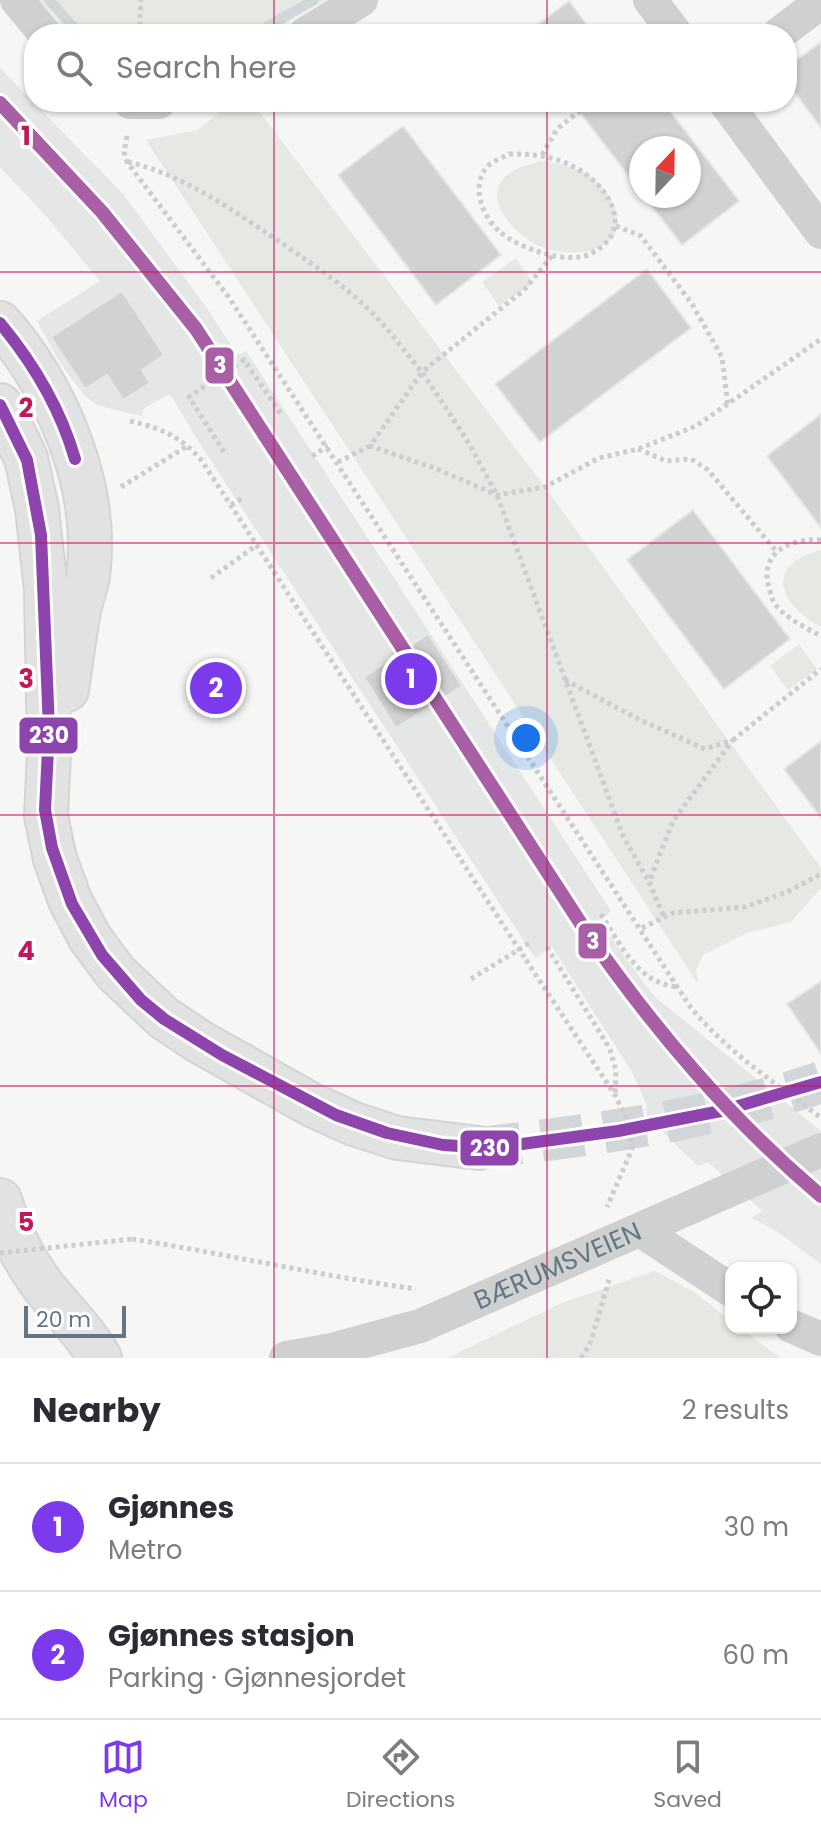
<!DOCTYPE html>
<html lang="en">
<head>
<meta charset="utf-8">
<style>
  body { margin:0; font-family:Poppins,sans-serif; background:#f2f2f3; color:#2b2b33 }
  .controls { position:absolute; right:24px; bottom:24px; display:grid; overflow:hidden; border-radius:16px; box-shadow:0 2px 6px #0004 }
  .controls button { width:72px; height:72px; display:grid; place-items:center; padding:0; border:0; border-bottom:2px solid #e1e1e2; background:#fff; color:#2b2b33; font:40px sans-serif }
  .compass { position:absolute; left:629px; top:136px; width:72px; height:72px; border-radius:50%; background:#fff; box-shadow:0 2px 6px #0004; rotate:22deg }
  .scale { position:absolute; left:24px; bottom:20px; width:102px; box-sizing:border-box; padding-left:8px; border:4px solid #647586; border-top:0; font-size:22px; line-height:28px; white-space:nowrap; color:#647586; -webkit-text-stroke:6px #fff; paint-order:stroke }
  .you { position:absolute; left:526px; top:738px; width:28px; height:28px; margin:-20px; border:6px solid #fff; border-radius:50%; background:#1a73e8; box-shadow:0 0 0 12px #1a73e833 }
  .badge { display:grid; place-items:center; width:52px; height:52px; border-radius:50%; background:#7c3aed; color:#fff; font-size:26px; font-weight:700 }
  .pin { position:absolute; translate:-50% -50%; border:4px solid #fff; box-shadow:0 2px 8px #0006 }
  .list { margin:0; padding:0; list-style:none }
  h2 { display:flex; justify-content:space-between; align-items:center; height:104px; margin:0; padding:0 32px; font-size:34px }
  h2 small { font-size:26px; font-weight:400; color:#7c7c81 }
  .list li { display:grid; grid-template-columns:52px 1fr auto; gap:24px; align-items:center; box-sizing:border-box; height:128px; padding:0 32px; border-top:2px solid #e1e1e2 }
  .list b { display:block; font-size:30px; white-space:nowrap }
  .list p { margin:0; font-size:26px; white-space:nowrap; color:#7c7c81 }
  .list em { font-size:26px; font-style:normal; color:#7c7c81 }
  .icon { flex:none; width:44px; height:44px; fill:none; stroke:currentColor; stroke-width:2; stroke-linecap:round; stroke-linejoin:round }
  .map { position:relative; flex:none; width:821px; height:1358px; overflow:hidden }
  .search { position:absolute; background:#fff; box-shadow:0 2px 6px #0004; left:24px; right:24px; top:24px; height:88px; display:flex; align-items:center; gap:20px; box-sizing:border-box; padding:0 28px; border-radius:32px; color:#7c7c81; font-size:30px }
  .sheet { height:360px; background:#fff }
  nav { display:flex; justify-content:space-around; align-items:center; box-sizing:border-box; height:112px; border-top:2px solid #e1e1e2; background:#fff; font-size:22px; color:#7c7c81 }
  nav a { display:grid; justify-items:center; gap:4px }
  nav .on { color:#7c3aed }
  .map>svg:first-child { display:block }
  .built { fill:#e5e6e6 }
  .green { fill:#e6e9e3 }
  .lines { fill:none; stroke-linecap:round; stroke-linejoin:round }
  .stream { stroke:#d0d7da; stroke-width:10 }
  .building { fill:#d1d2d2; stroke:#e6e6e4; stroke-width:2 }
  .major-tunnel { stroke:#d2d6d9; stroke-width:42; stroke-dasharray:42 21; stroke-linecap:butt }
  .major-casing { stroke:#d3d4d4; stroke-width:46 }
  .path { stroke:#cccdce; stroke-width:5; stroke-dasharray:4 4; stroke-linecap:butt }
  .minor { stroke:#cfd1d1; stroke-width:34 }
  .major { stroke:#e2e2e3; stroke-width:42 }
  .path-bridge { stroke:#cccdce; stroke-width:5; stroke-dasharray:4 4; stroke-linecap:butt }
  .bus-1-casing { stroke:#fff; stroke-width:18 }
  .bus-1 { stroke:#8e44ad; stroke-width:12 }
  .metro-1-casing { stroke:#fff; stroke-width:20 }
  .metro-1 { stroke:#a85fa5; stroke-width:14 }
  .grid { fill:none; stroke:#c2185b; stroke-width:2; stroke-opacity:0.55 }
  .labels { text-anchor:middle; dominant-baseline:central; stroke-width:8; stroke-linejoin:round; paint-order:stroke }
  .street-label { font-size:26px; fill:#647586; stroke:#fff }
  .grid-label { font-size:26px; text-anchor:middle; font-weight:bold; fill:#c2185b; stroke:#fff; stroke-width:8; stroke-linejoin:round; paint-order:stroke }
  .line-badge { stroke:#fff; stroke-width:3 }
  .badge-label { font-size:22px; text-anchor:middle; font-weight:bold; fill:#fff }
</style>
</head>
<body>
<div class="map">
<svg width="821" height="1358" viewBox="0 0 821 1358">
  <rect width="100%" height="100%" fill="#f6f6f5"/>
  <!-- built -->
  <path class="built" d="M0,68L124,195L209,311L237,355L246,351L611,911L599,921L638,975L654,996L821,1131V1264L775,1230L751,1218L762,1211L708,1162L698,1166L647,1117L646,1103L632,1072L552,947L535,958L200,444L170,394L144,408L142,416L111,409L96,404L84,395L60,363L37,321L100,281L46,216L0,167Z"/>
  <!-- green -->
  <path class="green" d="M39,0H326L267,34H70Z
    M233,102H252L545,487L821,868V888L791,922L747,933L703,955L696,969L698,984L146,140L198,130Z
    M541,161C557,163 574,166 588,175C616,194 635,235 593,250C577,255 559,252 544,248C521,240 482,204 503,179C512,168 528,165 541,161Z
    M516,258L533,283L499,306L482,282Z
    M821,550V627C778,604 764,565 821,550Z
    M799,644L817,669L788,690L770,666Z
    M655,1271L694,1292L731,1321V1328H740L781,1358H447L564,1302Z"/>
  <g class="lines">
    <!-- stream -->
    <path class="stream" d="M49,0L80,34
      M254,34L314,0"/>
  </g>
  <!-- building -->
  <path class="building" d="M569,1L594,34H525Z
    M821,42V128L787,82V67Z
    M572,102H663L739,201L682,245L644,196H689V148H641V192Z
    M403,126L501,255L436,305L338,175Z
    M647,269L691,328L540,442L495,384Z
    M122,291L164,355L142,370L150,383L123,400L107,375L85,389L51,337Z
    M821,414V528L767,456Z
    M693,510L790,639L724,689L627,560Z
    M428,634L462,686L396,728L364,677Z
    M821,741V818L784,769Z
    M821,981V1054L787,1004Z"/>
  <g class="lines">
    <!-- major-tunnel -->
    <path class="major-tunnel" d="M479,1148C594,1135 711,1120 821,1082"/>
    <!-- major casing -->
    <g class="major-casing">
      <path id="major" d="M0,323C57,388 100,487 88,576C86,588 81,599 79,611C74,637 71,664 67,690
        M0,405L26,458L37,509L46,590L49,752L46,816L55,859L70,900L90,938L116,973L164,1018L200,1042L312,1105L354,1124L397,1138L479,1148
        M0,1200C8,1227 22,1256 38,1279C58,1307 83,1328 100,1358"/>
    </g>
    <!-- path -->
    <path class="path" d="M139,34L141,0
      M127,136L124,152L127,162L230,299L691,1008C728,1052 775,1083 820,1117
      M509,154C530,154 548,155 568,164C606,180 640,230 590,254C568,265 517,248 499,231C482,216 470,185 488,166C493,161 502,158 509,154Z
      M542,155L557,129L591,102
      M128,162C185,175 235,212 283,244C312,264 341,283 366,307C387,326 404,351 422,372L370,446L437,469L497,495L545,487L599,458L638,449L696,426L821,339
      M616,226L641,236L692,304L722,357L728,406
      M552,256L524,290L422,372L467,440L497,495L623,836L649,882
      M130,421C161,428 182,437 202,461L509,934
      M638,449L666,461L691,459L708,470L776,551
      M224,452L189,397L244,360L281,414
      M312,456L328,446
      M338,462L370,446
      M121,487L189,445
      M231,505L245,497
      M821,540C788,538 757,554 770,591C771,595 772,599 774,603C784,617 806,628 821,636
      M211,578L257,545
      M565,680L638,719L705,749L733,740L673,821L649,882L664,917
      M733,740L821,669
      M601,914C621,945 638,984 678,987
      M642,928L673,913L745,907L787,892L821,874
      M547,947L610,1049L616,1071L615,1095
      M526,960L615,1095L629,1124L632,1149L607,1207
      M471,979L531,942
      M132,1239C227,1254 321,1276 416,1289
      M581,1358L590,1344L609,1280"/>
    <!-- minor -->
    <g class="minor">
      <path d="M17,0L45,34"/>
      <path d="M650,0L676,34"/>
      <path d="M305,34L361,0"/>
      <path d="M779,34L821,2"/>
      <path d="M130,102H159"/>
      <path d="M725,102L821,232"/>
      <path d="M640,1230L731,1290"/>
      <path d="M791,1326L821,1339"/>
      <path id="s1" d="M286,1358L332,1350L420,1326L821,1150"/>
    </g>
    <!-- major -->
    <use href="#major" class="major"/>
    <!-- path-bridge -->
    <path class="path-bridge" d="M509,934L526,960
      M0,1253L132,1239"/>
    <!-- bus-1 casing -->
    <g class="bus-1-casing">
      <path id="bus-1" d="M0,323C34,364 60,407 75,459
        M0,405L27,460L41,535L49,729L45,810L52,848L72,904L102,955L141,1000L164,1019L222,1055L336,1115L387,1133L443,1145L492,1148L618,1131L721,1111L821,1082"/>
    </g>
    <!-- bus-1 -->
    <use href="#bus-1" class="bus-1"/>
    <!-- metro-1 casing -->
    <g class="metro-1-casing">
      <path id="metro-1" d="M0,103L102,212L196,329L585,930C654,1029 729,1118 821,1196"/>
    </g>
    <!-- metro-1 -->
    <use href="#metro-1" class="metro-1"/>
  </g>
  <!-- grid -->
  <path class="grid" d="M274,0V34M547,0V34M274,102V1358M547,102V1358M0,272H821M0,543H821M0,815H821M0,1086H821"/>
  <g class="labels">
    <!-- street labels -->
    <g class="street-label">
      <text stroke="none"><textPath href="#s1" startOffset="288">BÆRUMSVEIEN</textPath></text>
    </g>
  </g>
  <g class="grid-label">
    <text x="26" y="145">1</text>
    <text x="26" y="417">2</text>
    <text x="26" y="688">3</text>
    <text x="26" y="960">4</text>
    <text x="26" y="1231">5</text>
  </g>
  <g class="line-badge">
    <rect x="204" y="346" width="31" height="39" rx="8" fill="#a85fa5"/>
    <rect x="18" y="716" width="61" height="39" rx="8" fill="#8e44ad"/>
    <rect x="577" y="922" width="31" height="38" rx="8" fill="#a85fa5"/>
    <rect x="459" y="1129" width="61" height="38" rx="8" fill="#8e44ad"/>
  </g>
  <g class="badge-label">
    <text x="220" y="373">3</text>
    <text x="49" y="743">230</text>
    <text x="593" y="949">3</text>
    <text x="490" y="1156">230</text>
  </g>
</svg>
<div class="controls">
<button><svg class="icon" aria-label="locate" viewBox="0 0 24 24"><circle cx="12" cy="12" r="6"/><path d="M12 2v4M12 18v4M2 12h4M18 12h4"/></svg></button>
</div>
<svg class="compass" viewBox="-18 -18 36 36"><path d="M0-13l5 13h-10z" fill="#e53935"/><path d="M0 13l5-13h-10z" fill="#7c7c81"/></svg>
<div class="scale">20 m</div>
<div class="you"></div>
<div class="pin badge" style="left:411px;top:679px">1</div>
<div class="pin badge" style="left:216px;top:688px">2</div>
<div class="search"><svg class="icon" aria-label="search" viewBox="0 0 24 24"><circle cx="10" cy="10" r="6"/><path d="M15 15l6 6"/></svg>Search here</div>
</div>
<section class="sheet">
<h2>Nearby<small>2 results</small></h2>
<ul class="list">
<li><span class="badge">1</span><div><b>Gjønnes</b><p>Metro</p></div><em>30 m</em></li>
<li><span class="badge">2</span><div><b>Gjønnes stasjon</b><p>Parking · Gjønnesjordet</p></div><em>60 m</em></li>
</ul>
</section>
<nav>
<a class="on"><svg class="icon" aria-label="map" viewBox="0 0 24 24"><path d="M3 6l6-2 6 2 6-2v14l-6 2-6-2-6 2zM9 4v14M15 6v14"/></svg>Map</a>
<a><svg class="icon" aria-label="directions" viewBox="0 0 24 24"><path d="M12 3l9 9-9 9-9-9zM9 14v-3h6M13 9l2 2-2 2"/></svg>Directions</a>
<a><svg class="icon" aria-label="saved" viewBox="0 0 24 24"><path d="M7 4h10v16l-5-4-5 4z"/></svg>Saved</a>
</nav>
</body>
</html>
